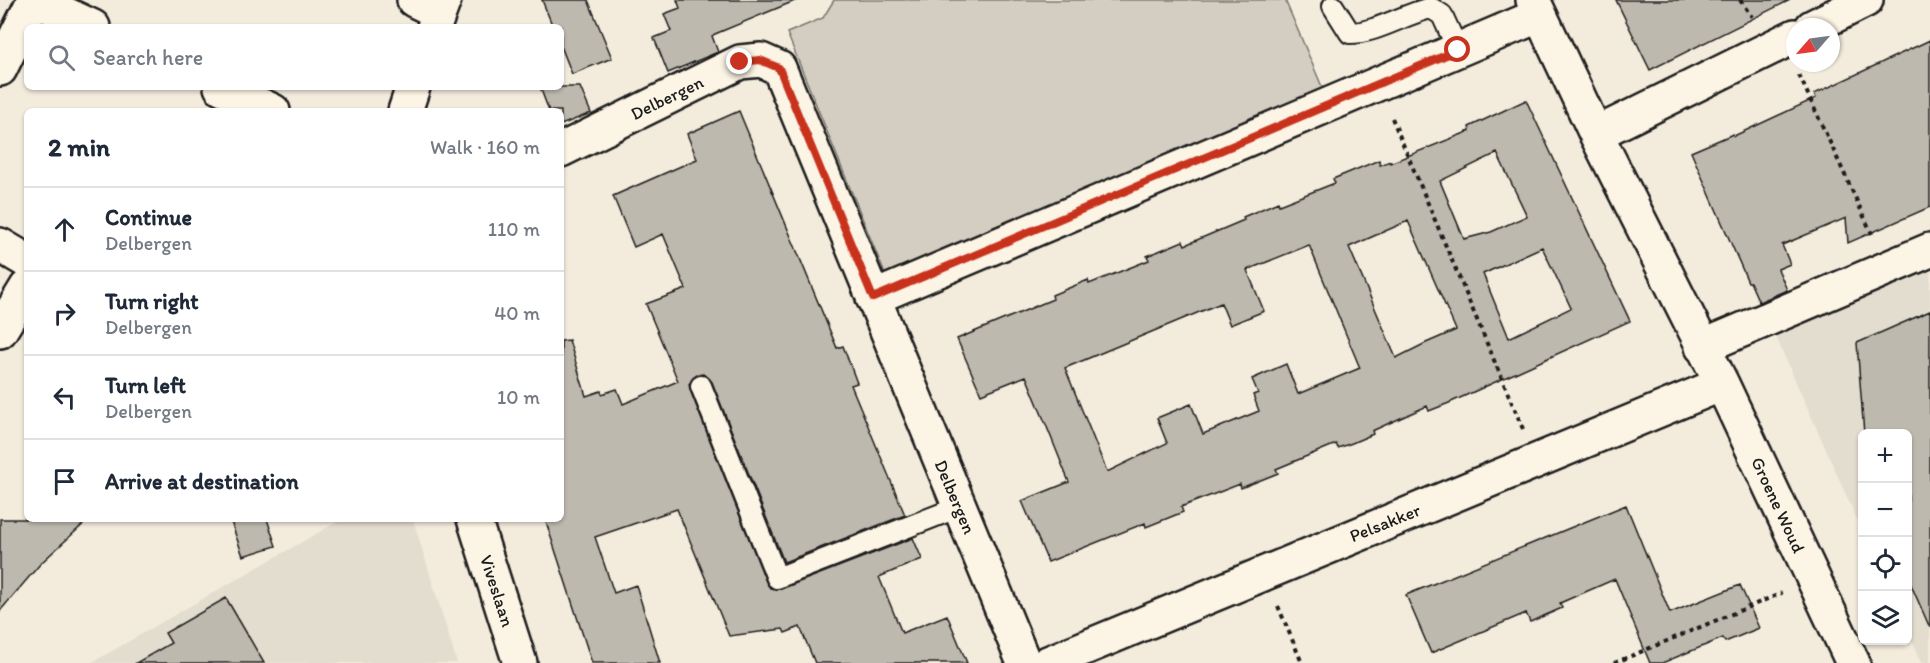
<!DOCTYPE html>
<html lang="en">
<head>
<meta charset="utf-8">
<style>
  body { margin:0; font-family:Itim,sans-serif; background:#f6f6f7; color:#1f2937 }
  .controls { position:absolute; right:18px; bottom:18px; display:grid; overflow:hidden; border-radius:9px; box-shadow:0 2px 4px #0004 }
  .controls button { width:54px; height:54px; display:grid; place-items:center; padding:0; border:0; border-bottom:2px solid #e0e1e3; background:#fff; color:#1f2937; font:30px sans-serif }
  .compass { position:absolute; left:1786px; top:18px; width:54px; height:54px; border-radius:50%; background:#fff; box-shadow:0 2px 4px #0004; rotate:242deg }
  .stop { position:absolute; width:18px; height:18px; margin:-14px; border:4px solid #c8321e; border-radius:50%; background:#fff }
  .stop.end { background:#c8321e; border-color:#fff; box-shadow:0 2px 6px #0008 }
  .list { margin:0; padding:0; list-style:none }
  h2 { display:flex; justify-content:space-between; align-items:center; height:78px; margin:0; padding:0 24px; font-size:26px }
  h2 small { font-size:20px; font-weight:400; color:#747a83 }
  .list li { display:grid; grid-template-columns:39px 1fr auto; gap:18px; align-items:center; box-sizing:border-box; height:84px; padding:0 24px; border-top:2px solid #e0e1e3 }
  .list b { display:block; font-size:22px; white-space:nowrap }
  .list p { margin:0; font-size:20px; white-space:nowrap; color:#747a83 }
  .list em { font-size:20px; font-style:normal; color:#747a83 }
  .icon { flex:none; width:33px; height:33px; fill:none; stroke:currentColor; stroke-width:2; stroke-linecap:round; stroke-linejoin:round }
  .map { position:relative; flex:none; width:1930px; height:663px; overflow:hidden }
  .search { position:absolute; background:#fff; box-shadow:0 2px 4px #0004; left:24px; top:24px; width:540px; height:66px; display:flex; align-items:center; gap:15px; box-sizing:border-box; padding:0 21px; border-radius:9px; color:#747a83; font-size:22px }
  .panel { position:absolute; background:#fff; box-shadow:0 2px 4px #0004; left:24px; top:108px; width:540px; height:414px; border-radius:9px }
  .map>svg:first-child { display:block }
  .built { fill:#e3ddcf }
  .green { fill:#d3cec1; stroke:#78756e; stroke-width:1.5 }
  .building { fill:#beb9ae; stroke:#1c1c1c; stroke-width:1.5; fill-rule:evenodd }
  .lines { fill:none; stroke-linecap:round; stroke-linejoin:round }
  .lane-casing { stroke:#1c1c1c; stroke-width:24 }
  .street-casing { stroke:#1c1c1c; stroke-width:38 }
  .path { stroke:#1c1c1c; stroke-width:4; stroke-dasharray:4.5 4.5; stroke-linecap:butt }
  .lane { stroke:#fcf5e5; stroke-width:20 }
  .street { stroke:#fcf5e5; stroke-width:33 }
  .route { stroke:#c8321e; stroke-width:8 }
  .labels { text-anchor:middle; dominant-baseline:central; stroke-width:6; stroke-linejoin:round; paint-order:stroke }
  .street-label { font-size:18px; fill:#1c1c1c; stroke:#fcf5e5 }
</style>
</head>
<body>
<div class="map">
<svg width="1930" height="663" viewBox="0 0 1930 663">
  <rect width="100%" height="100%" fill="#f3ecdd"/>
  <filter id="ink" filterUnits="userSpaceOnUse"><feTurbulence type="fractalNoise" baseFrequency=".0167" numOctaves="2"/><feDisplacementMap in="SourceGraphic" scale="12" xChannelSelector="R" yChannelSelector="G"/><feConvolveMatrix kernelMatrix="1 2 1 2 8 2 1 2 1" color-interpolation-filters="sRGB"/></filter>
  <g filter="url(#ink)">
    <!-- built -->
    <path class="built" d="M1930,259V663H1922L1908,631V434H1862V531L1772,328Z
      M342,519H413L457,663H91Z"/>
    <!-- green -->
    <path class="green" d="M834,0H1285L1326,96L887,279L787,33L823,18Z"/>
    <!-- building -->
    <path class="building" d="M542,0H588L612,58L572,74L561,46V27H553Z
      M677,0H797L715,34L712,36L718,52L668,73L654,38L671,31L664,14L680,8Z
      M1616,0H1790L1650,70Z
      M1930,40V207L1848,243L1846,218L1782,245L1790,264L1778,269L1787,290L1759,302L1750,282H1748L1691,152L1733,134L1734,136L1816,98L1814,94Z
      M540,87H580L591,113L561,125V111H549Z
      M1526,100L1630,321L1449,403L1429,411L1427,406L1372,431L1373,434L1352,443L1338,448L1336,444L1276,469L1278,473L1241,488L1240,484L1181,507L1183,512L1146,527L1145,523L1048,562L1022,501L1069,482L1049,432L1026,376L981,394L957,339L1053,299L1052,295L1088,280L1089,284L1149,260L1147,256L1183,241L1185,245L1244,220L1243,217L1278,202L1279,205L1335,183L1333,179L1379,160L1380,165L1390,161V163L1470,131L1469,127ZM1497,153L1527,216L1491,232L1464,239L1440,181ZM1408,221L1456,330L1426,343L1396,358L1349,247ZM1309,245L1360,368L1298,394L1286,364L1252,379L1258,393L1253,395L1259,411L1203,434L1191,404L1157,418L1167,443L1107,472L1065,368L1221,303L1230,325L1264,311L1247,270ZM1542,247L1571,308L1509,338L1483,274Z
      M739,111L837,348L843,346L857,383L851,385L905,515L784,562L712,382L703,374L696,375L689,384L690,390L766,582L770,588L781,589L913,538L922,559L879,577L902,633L947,615L967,663H815L800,627L785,633L783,629L729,636L677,509L595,537L614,593L636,585L660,663H592L545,519H561V341L569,340L586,396L601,391L602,394L617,389L623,404L678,381L646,304L686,289L663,234L634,247L613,196L697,159L687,134Z
      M1930,311V628L1908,578V434H1864L1857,343Z
      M1626,505L1670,613L1740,585L1759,628L1725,642L1723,638L1662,663H1650L1615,579L1560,603L1562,608L1530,622L1526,613L1431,653L1406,595Z
      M0,519H89L41,563L0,611Z
      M230,519H267L276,546L243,556Z
      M226,598L264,663H136L171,643L165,633Z"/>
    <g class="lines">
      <!-- lane casing -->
      <g class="lane-casing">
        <path id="lane" d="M1333,6L1350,33C1376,33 1404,14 1431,8L1442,15L1458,50
          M701,386L777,578L959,507"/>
      </g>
      <!-- street casing -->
      <g class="street-casing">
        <path id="street" d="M35,0L93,27
          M414,0L439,12
          M1533,0L1596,134L1722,384L1853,663
          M434,27L444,0
          M1812,27L1866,0
          M0,69L34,0
          M221,87L273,111
          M405,111L413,87
          M1596,134L1795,36
          M561,150L740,62L761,60L779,68L1024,663
          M0,245L27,261
          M873,298L1540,15
          M0,331L27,287
          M1702,347L1930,250
          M474,519L520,663
          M1048,663L1722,384"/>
      </g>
      <!-- path -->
      <path class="path" d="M1740,0L1752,17
        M1799,75L1872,234
        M1392,118L1523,429
        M1278,606L1302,663
        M1614,663L1782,593"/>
      <!-- lane -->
      <use href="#lane" class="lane"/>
      <!-- street -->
      <use href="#street" class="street"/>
    </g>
  </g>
  <g class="lines" filter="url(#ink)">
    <!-- route -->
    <path class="route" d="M740,62L760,60L779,68L873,298L1458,50"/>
  </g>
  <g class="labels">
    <!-- street labels -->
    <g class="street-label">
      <text transform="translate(667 98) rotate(-26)">Delbergen</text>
      <text transform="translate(955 497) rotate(67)">Delbergen</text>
      <text transform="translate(1778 505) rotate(65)">Groene Woud</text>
      <text transform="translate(1385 523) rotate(-22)">Pelsakker</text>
      <text transform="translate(497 591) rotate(72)">Viveslaan</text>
    </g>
  </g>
</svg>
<div class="controls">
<button>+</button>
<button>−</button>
<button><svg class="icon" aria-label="locate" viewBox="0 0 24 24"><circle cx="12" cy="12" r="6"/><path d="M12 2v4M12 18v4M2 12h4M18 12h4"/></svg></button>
<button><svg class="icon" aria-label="layers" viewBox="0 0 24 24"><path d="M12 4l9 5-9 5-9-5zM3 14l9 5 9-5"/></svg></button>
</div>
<svg class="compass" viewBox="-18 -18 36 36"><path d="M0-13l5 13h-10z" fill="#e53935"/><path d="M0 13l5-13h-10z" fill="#747a83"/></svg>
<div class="stop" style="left:1458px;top:50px"></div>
<div class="stop end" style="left:740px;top:62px"></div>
<div class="search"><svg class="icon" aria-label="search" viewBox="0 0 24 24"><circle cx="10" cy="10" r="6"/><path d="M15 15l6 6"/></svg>Search here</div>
<section class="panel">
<h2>2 min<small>Walk · 160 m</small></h2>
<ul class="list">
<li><svg class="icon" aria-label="ahead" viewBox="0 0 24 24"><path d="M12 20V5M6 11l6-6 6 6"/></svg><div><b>Continue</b><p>Delbergen</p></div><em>110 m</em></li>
<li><svg class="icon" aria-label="right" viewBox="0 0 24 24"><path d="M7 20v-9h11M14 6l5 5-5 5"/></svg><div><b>Turn right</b><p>Delbergen</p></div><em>40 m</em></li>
<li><svg class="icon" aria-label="left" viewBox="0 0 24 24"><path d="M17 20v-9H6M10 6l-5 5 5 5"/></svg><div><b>Turn left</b><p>Delbergen</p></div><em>10 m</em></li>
<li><svg class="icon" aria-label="arrive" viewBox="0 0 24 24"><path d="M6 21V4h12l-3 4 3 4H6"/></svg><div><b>Arrive at destination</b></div></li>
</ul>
</section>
</div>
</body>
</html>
